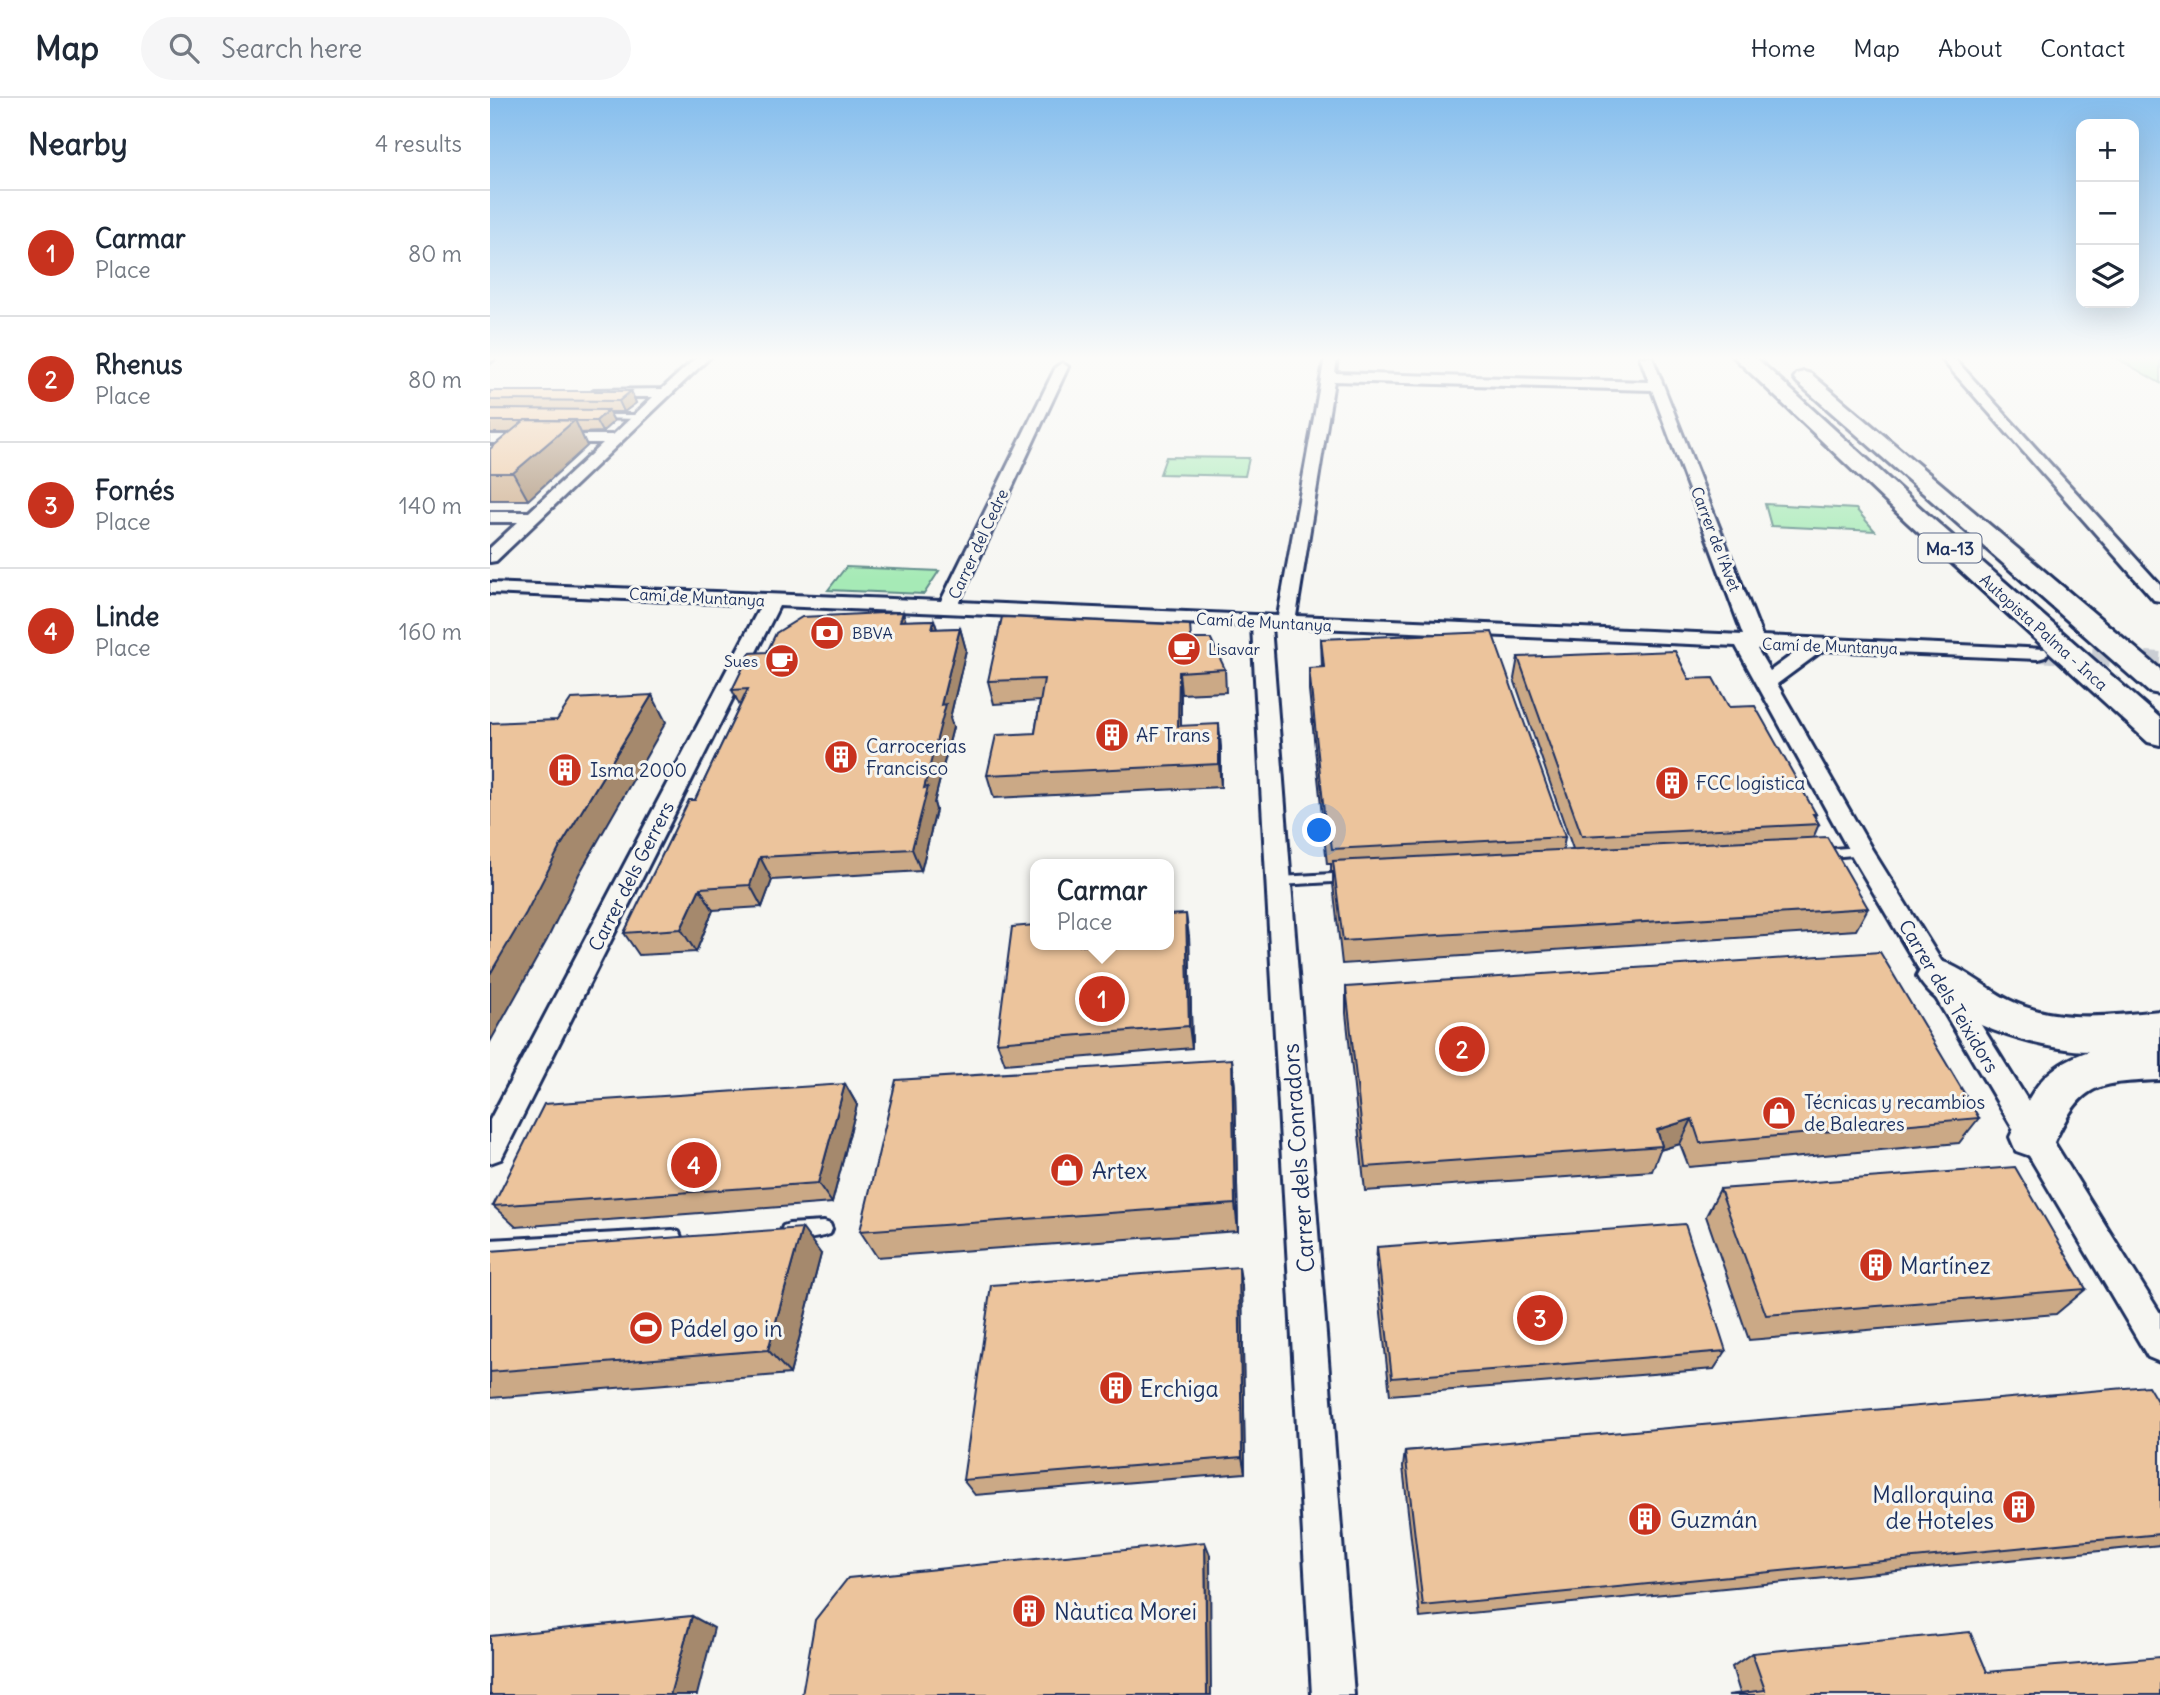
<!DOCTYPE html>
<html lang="en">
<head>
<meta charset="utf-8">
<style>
  body { margin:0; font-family:Delius,sans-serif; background:#f6f6f7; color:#1f2937 }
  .controls { position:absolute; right:21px; top:21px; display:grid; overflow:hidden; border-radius:14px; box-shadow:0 7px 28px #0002 }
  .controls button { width:63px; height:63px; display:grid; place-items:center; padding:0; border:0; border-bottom:2px solid #e0e1e3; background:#fff; color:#1f2937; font:35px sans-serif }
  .you { position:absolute; left:830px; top:733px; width:24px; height:24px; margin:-18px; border:5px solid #fff; border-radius:50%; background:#1a73e8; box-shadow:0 0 0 10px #1a73e833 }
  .badge { display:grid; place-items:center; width:46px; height:46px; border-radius:50%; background:#c8321e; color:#fff; font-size:23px; font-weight:700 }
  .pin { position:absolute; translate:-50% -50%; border:4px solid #fff; box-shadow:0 2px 7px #0006 }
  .popup { position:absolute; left:540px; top:761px; width:144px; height:91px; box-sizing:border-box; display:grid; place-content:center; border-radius:14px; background:#fff; filter:drop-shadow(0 2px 5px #0005); font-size:23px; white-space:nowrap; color:#747a83 }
  .popup b { font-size:26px; color:#1f2937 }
  .popup::after { content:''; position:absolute; left:50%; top:100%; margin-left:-14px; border:14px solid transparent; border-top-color:#fff }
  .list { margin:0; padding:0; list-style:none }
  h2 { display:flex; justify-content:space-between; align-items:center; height:91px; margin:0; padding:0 28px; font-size:30px }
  h2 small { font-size:23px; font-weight:400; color:#747a83 }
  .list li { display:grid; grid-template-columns:46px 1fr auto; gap:21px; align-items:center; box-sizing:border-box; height:126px; padding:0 28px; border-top:2px solid #e0e1e3 }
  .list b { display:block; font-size:26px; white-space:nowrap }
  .list p { margin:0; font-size:23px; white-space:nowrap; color:#747a83 }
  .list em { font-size:23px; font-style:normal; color:#747a83 }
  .icon { flex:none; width:38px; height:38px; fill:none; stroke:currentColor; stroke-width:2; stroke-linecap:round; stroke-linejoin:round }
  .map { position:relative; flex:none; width:1670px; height:1597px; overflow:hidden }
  header { display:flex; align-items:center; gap:42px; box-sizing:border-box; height:98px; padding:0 35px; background:#fff; border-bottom:2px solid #e0e1e3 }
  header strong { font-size:33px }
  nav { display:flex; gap:38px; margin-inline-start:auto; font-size:24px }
  .search { width:490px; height:63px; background:#f6f6f7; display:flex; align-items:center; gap:18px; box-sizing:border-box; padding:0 24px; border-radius:38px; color:#747a83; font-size:26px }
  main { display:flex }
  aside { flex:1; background:#fff }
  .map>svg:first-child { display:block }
  .green { fill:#a6eab6; stroke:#608c8a; stroke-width:2 }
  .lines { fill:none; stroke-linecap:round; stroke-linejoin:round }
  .street-tunnel { stroke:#caced4; stroke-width:18; stroke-dasharray:18 9; stroke-linecap:butt }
  .lane-casing { stroke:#1b2f5e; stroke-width:6 }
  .street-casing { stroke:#1b2f5e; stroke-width:6 }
  .highway-casing { stroke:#1b2f5e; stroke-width:6 }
  .lane { fill:#f6f6f2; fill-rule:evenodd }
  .street { fill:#f6f6f2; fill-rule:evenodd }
  .highway { fill:#f6f6f2; fill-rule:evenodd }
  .wall { fill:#cba986; stroke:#1b2f5e; stroke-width:2 }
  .shaded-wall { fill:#a5896d; stroke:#1b2f5e; stroke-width:2 }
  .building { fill:#ecc49c; stroke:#1b2f5e; stroke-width:2 }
  .labels { text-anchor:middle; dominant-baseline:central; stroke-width:6; stroke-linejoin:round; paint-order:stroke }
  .far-street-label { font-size:16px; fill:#1b2f5e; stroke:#f6f6f2 }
  .far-poi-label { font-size:16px; fill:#1b2f5e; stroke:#f6f6f2; text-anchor:start }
  .shield { fill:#f6f6f2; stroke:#5d6b8a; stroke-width:2 }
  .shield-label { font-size:18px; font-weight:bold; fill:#1b2f5e }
  .poi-label { font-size:19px; fill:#1b2f5e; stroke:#f6f6f2; text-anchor:start }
  .street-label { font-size:19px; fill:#1b2f5e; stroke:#f6f6f2 }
  .near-street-label { font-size:23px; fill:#1b2f5e; stroke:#f6f6f2 }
  .near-poi-label { font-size:23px; fill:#1b2f5e; stroke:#f6f6f2; text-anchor:start }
</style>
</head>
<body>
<header>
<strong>Map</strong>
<div class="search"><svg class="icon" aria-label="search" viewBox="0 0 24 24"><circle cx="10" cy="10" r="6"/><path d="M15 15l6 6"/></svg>Search here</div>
<nav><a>Home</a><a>Map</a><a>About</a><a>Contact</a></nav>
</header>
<main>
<aside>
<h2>Nearby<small>4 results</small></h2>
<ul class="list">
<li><span class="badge">1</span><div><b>Carmar</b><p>Place</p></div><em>80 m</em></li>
<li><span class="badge">2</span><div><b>Rhenus</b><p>Place</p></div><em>80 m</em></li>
<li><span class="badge">3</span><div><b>Fornés</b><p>Place</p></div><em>140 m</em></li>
<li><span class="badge">4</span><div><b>Linde</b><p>Place</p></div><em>160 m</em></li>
</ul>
</aside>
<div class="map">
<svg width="1670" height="1597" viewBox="0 0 1670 1597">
  <rect width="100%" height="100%" fill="#f6f6f2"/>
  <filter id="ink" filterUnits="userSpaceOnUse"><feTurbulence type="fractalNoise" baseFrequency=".0143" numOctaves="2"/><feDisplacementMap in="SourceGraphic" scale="14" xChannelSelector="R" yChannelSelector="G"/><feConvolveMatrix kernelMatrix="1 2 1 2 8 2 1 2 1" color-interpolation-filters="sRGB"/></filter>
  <g filter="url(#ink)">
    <!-- green -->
    <path class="green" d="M1625,259H1670V285Z
      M676,359L759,360L755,378L670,376Z
      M1275,406L1366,411L1385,433L1281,428Z
      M356,469L449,473L434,496L338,492Z"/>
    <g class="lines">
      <!-- street-tunnel -->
      <path class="street-tunnel" d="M1548,555L1670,563"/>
      <!-- lane casing -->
      <g class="lane-casing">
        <path id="lane" d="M105,317H150L154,319L150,321L103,320L101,319Z
          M1371,749L1377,753L1375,756L1329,760L1323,756L1329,752Z
          M860,775L866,779L860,783L790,787L784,783L790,779Z
          M334,1124L340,1126L342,1131L340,1136C327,1141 306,1143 293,1138L291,1133L293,1128L299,1126Z
          M183,1132L189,1134L191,1139L189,1144L183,1146L0,1158V1142Z"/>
      </g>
      <!-- street casing -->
      <g class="street-casing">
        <path id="street" d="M0,259H7L0,264Z
          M207,259H220L6,463L0,464V450L28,424H0V414H39L113,345H0V337H123L163,299H109L102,295L104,292L172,291Z
          M835,259H847L845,275L1159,284L1150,259H1162L1272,538L1555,551L1558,555L1555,559L1548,561L1333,552L1287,586L1381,750L1670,1215V1264L1658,1259L1359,753L1246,548L781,528L864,1597H822L762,528L289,508L11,1061L0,1065V1022L271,507L0,495V485L451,503L566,269L572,265L578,269L469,504L788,518ZM844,283L1162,292L1253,537L806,518ZM1273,549L1310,551L1280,573L1267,551Z
          M1450,259H1463L1670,487V503L1664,502Z"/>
      </g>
      <!-- highway casing -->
      <g class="highway-casing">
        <path id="highway" d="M1244,259H1265L1435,414L1670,620V647L1658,644L1417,424Z
          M1314,274L1321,276L1670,571V596L1659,594L1307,284L1304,280L1307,276Z
          M1448,862C1474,870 1495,890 1519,902C1567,926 1619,918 1670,913V982C1598,985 1591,987 1560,1053L1543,1059L1526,1053L1520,1039C1541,995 1550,970 1599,953C1550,952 1452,924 1427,878L1433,867Z"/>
      </g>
      <!-- lane -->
      <use href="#lane" class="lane"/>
      <!-- street -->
      <use href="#street" class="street"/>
      <!-- highway -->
      <use href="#highway" class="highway"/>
    </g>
    <!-- wall -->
    <path class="wall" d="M0,293H141L146,305L134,314H119L124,323L112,334L91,335L97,348L38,402H0V351L19,335H0Z
      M444,522L447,531L470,530L476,552L460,620L463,629L444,705L446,712L431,773L282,782L272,809L223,812L206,854L149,857L134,835L205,702L250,608L242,592L416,523Z
      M701,541L735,571L736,594L691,596V628L731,649V689L504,700L497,677L545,635L550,603L504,606L498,583Z
      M831,541L1075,739L1073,752L1083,751L1024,581L1028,559L1199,581L1239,609L1326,716L1325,719L1329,726L1323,740L1378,810L1366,832L852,866L843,786V774H841V766H837L819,592V570H832Z
      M699,838L702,950L515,966L507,944Z
      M856,889L1489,1020L1469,1045L1199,1069L1190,1046L1170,1052L1162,1073L875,1093L856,915Z
      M742,961L745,990L748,1133L387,1159L370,1133Z
      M355,986L367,1007L342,1105L26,1129L3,1108Z
      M1230,1091L1596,1191L1566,1216L1259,1242L1216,1118Z
      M887,1149L1236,1253L1224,1271L900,1297L886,1169Z
      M0,1153L331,1156L300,1276L0,1300Z
      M752,1188L755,1375L485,1397L473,1382Z
      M1670,1308V1447L930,1520L913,1369L915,1353Z
      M1262,1555L1497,1574L1250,1595L1242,1569Z"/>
    <!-- shaded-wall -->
    <path class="shaded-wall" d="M141,293L146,305L134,314L129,303Z
      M118,312L124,323L112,334L106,323Z
      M85,322L97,348L38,402L23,375Z
      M413,514L420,536L410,523Z
      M444,522L451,543L442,531Z
      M470,530L476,552L460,620L463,629L444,705L446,712L431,773L422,751L451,607Z
      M689,574L691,596V651L688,628Z
      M162,597L176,624L89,776L57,842L0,944V876L70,749Z
      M729,626L731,649V689L729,666Z
      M270,759L282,782L272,809L260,787Z
      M210,790L223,812L206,854L191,831Z
      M696,816L699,838L702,950L699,928Z
      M742,961L745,990L748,1133L745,1106Z
      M355,986L367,1007L342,1105L328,1085Z
      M1202,1021L1190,1046L1170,1052L1172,1048L1167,1032Z
      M312,1130L331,1156L300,1276L278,1252Z
      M749,1169L752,1188L755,1375L752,1359Z
      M715,1444L720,1457L721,1597H717Z
      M202,1518L224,1530L207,1597H180Z"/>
    <!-- building -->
    <path class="building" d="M0,293H141L129,303L0,302Z
      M0,311L118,312L106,323L35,322L34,323H0Z
      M35,322H85L23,375H0V351Z
      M413,514L410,523L444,522L442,531L470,530L451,607L456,606L434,690L438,689L422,751L270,759L260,787L210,790L191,831L134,835L199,702H205L258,591L242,592L260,555L277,554L286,535L312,519Z
      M512,519L700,527L701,541H721L735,571L689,574L688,628L729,626V666L497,677L506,637L545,635L554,581L498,583Z
      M1002,534L1075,739L842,751L841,743H837L819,570L834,569L831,541Z
      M1185,553L1199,581L1223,580L1239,609L1265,608L1326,716H1323L1329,726L1092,738L1028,559Z
      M162,597L70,749L36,815L0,876V625L67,622L81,601Z
      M1337,739L1378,810L853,843L843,763Z
      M696,816L699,928L507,944L522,829L545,827V847H678V817Z
      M1390,854L1489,1020L1210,1045L1202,1021L1167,1032L1172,1048L876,1069L856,889Z
      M742,961L745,1106L370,1133L406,982Z
      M355,986L328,1085L3,1108L54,1006Z
      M1525,1069L1596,1191L1276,1217L1230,1091Z
      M1195,1126L1236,1253L902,1280L887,1149Z
      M312,1130L278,1252L0,1274V1153Z
      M749,1169L752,1359L473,1382L501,1187Z
      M1658,1288L1670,1308V1436L933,1508L915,1353Z
      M715,1444L717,1597H312L325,1522L358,1480Z
      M202,1518L180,1597H0V1538Z
      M1480,1534L1497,1574L1670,1559V1597H1238L1275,1592L1262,1555Z"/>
  </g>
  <!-- sky -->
  <linearGradient id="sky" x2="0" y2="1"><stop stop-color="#86beed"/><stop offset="0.54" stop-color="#fbfbf9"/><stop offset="1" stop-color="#fbfbf9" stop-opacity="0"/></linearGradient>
  <rect width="1670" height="482" fill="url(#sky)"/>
  <!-- icons -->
  <defs>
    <g id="bank-disc" transform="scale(1.75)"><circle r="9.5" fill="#c8321e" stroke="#f6f6f2"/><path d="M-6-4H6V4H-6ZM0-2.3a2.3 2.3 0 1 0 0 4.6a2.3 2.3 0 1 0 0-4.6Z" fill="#fff"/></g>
    <g id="cafe-disc" transform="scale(1.75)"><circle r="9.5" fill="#c8321e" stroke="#f6f6f2"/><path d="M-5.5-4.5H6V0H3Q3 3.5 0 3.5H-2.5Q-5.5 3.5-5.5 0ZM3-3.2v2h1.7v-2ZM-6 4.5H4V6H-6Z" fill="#fff"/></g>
    <g id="building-disc" transform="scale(1.75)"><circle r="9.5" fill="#c8321e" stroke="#f6f6f2"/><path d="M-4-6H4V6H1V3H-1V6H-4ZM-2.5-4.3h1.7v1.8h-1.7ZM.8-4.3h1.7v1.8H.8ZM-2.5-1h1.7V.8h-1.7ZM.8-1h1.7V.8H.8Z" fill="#fff"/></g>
    <g id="shop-disc" transform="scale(1.75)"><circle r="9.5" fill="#c8321e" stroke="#f6f6f2"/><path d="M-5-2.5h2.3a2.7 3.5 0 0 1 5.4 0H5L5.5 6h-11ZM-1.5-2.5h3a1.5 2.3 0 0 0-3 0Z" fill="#fff"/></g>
    <g id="stadium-disc" transform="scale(1.75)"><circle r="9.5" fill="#c8321e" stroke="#f6f6f2"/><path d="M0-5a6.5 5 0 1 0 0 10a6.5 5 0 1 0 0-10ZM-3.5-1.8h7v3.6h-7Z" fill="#fff"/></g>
  </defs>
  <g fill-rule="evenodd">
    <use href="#bank-disc" x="337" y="535"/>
    <use href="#cafe-disc" x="694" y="551"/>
    <use href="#cafe-disc" x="292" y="563"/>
    <use href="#building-disc" x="622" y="637"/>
    <use href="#building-disc" x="351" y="659"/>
    <use href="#building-disc" x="75" y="672"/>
    <use href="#building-disc" x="1182" y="685"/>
    <use href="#shop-disc" x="1289" y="1015"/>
    <use href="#shop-disc" x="577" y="1072"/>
    <use href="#building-disc" x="1386" y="1167"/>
    <use href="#stadium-disc" x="156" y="1230"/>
    <use href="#building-disc" x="626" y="1290"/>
    <use href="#building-disc" x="1529" y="1409"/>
    <use href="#building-disc" x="1155" y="1421"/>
    <use href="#building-disc" x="539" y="1513"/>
  </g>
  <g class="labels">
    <!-- far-street labels -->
    <g class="far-street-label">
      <text transform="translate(1226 441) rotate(69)">Carrer de l'Avet</text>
      <text transform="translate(488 446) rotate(-65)">Carrer del Cedre</text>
      <text transform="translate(207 499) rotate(3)">Camí de Muntanya</text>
      <text transform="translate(774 524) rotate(3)">Camí de Muntanya</text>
      <text transform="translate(1554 534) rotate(42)">Autopista Palma - Inca</text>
      <text transform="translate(1340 548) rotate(2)">Camí de Muntanya</text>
    </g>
    <!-- far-poi labels -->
    <g class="far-poi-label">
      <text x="362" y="535">BBVA</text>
      <text x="718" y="551">Lisavar</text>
      <text x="268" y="563" text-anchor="end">Sues</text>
    </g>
    <!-- shield labels -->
    <rect class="shield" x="1428.5" y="435.5" width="63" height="29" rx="5"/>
    <g class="shield-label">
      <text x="1460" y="450">Ma-13</text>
    </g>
    <!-- poi labels -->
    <g class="poi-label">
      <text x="646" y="637">AF Trans</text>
      <text x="376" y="648">Carrocerías<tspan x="376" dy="22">Francisco</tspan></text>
      <text x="100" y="672">Isma 2000</text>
      <text x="1206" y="685">FCC logistica</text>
      <text x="1314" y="1004">Técnicas y recambios<tspan x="1314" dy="22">de Baleares</tspan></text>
    </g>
    <!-- street labels -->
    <g class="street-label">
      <text transform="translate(141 778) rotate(-63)">Carrer dels Gerrers</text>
      <text transform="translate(1459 898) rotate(59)">Carrer dels Teixidors</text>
    </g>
    <!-- near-street labels -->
    <g class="near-street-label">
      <text transform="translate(808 1060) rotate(-94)">Carrer dels Conradors</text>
    </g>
    <!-- near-poi labels -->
    <g class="near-poi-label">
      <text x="602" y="1072">Artex</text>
      <text x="1410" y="1167">Martínez</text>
      <text x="180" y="1230">Pádel go in</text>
      <text x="650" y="1290">Erchiga</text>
      <text x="1504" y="1396" text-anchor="end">Mallorquina<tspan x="1504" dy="26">de Hoteles</tspan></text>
      <text x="1180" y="1421">Guzmán</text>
      <text x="564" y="1513">Nàutica Morei</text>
    </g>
  </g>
</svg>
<div class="controls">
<button>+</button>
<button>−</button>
<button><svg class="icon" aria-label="layers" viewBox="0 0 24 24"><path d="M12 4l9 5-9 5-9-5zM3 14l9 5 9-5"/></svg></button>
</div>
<div class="you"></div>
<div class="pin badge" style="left:612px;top:901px">1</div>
<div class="popup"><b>Carmar</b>Place</div>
<div class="pin badge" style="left:972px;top:951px">2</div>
<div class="pin badge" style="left:1050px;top:1220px">3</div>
<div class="pin badge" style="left:204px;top:1067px">4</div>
</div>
</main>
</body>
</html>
